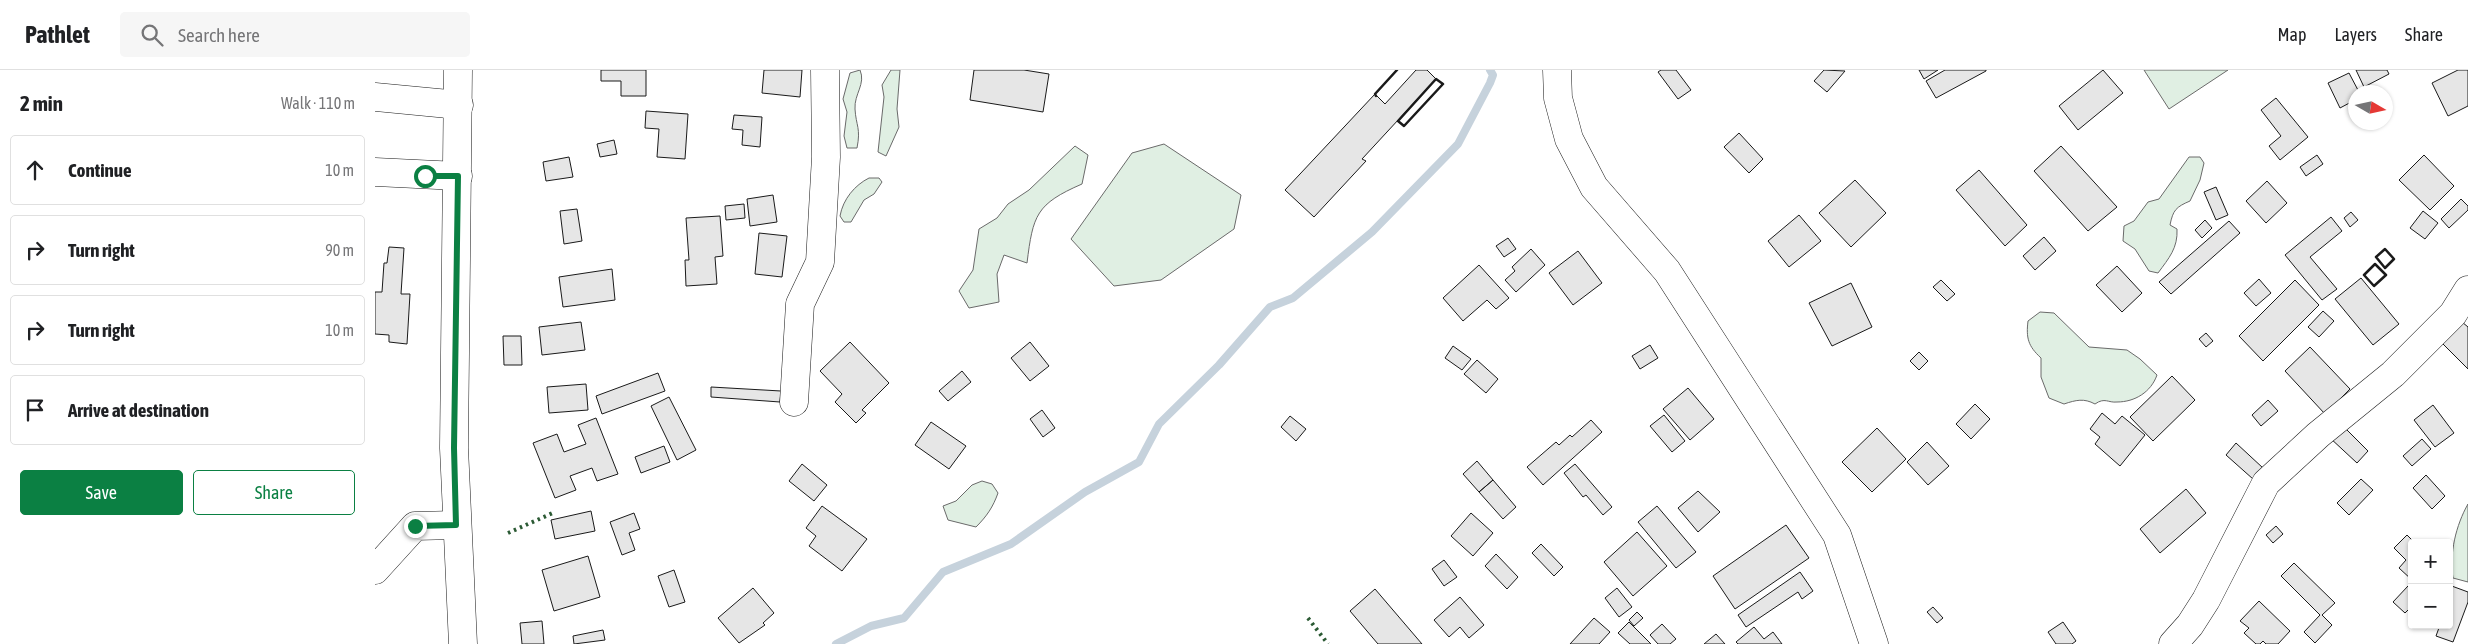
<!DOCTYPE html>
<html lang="en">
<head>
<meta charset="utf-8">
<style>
  body { margin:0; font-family:"Asap Condensed",sans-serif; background:#f6f6f6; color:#202124 }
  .controls { position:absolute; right:15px; bottom:15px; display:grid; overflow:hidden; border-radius:5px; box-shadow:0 1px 4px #0004 }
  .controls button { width:45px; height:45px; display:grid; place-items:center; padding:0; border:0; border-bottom:1px solid #e0e0e0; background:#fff; color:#202124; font:25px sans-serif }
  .compass { position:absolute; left:1973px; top:15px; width:45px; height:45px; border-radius:50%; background:#fff; box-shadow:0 1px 4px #0004; rotate:99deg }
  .stop { position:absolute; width:15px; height:15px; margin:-11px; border:4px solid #0b8043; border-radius:50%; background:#fff }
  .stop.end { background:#0b8043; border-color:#fff; box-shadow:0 1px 5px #0008 }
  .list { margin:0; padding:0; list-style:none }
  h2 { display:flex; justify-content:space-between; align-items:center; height:65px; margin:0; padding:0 20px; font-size:21px }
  h2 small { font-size:16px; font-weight:400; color:#757577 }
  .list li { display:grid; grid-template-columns:32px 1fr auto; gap:15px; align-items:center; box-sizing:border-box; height:70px; margin:0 10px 10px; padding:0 10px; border:1px solid #e0e0e0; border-radius:5px }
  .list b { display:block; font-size:19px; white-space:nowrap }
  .list em { font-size:16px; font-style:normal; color:#757577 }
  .actions { display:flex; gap:10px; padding:15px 20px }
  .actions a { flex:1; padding:11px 0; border:1px solid #0b8043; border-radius:5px; text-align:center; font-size:18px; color:#0b8043 }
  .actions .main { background:#0b8043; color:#fff }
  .icon { flex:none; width:28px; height:28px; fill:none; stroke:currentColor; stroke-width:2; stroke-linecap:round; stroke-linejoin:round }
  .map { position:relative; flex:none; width:2093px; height:574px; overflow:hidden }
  header { display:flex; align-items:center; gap:30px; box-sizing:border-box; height:70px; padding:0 25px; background:#fff; border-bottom:1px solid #e0e0e0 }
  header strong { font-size:24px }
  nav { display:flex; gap:28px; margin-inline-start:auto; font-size:18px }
  .search { width:350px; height:45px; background:#f6f6f6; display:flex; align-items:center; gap:12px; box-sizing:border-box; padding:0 18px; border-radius:5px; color:#757577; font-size:19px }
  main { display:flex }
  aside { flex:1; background:#fff }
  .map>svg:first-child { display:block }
  .green { fill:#e0efe3; stroke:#6a6a6a }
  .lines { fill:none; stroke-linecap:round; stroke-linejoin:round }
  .stream { stroke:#c6d2dc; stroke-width:8 }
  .building { fill:#e6e6e6; stroke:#1a1a1a }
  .minor-casing { stroke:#1a1a1a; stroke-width:29 }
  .major-casing { stroke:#1a1a1a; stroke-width:29 }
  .minor { stroke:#fff; stroke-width:28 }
  .major { stroke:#fff; stroke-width:28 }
  .hedge { stroke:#2b5a34; stroke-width:4; stroke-dasharray:2.5 4; stroke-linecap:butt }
  .wall { stroke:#1a1a1a; stroke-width:2.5 }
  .route { stroke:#0b8043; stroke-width:6 }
</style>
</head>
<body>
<header>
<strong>Pathlet</strong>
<div class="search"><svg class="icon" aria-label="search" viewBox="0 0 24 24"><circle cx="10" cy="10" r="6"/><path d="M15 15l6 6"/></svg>Search here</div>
<nav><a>Map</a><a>Layers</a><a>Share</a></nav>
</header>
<main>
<aside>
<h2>2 min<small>Walk · 110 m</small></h2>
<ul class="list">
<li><svg class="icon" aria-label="ahead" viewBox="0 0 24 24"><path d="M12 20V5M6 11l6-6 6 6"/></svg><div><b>Continue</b></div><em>10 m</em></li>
<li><svg class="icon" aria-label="right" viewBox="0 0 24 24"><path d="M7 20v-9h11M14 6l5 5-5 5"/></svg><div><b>Turn right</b></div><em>90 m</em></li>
<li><svg class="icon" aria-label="right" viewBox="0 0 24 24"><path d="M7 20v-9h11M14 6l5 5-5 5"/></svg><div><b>Turn right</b></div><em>10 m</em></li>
<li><svg class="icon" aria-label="arrive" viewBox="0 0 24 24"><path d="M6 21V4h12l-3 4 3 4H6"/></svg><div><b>Arrive at destination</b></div></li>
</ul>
<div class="actions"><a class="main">Save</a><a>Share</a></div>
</aside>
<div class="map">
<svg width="2093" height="574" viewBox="0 0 2093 574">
  <rect width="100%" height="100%" fill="#fff"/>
  <!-- green -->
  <path class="green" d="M485,0C491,14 479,24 480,39C481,56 486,58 482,78H472L469,66L472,42L468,29L475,3Z
    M516,0H525L522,39L524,57L511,86L503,82L509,27L507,15Z
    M1769,0H1853L1794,39Z
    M789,74L866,125L859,159L786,210L739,216L696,169L757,83Z
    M700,76L713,85L707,114C661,134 658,145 652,193L629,185L622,204L624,232L594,238L584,221L598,200L604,159L622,148L633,134L654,120Z
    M1814,87H1825L1829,93L1825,110L1815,131C1801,137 1798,140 1795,155L1802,159C1803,178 1794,188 1783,203L1774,201L1760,179L1748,171L1749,156L1759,151L1773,132L1784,129Z
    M494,108H504L507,112L499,124L489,130L476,152H469L465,146C468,129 480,115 494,108Z
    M1665,242L1679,243L1714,277L1752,280L1765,289L1782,305C1776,322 1760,332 1742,332C1733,333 1730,327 1720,334C1709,328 1701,330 1689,334L1674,328L1666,307V288C1653,276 1651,268 1653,251Z
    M607,411L617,414L623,423C618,437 612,446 601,457L573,450L568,436L581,431L597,415Z
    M2093,434V512L2078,508C2074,484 2081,455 2093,434Z"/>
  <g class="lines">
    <!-- stream -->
    <path class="stream" d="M461,574L496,556L529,548L568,502L636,474L710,422L764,392L784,354L844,295L895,237L918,228L997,162L1083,74L1115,13L1118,5L1115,0"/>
  </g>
  <!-- building -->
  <path class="building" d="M226,0H271V26H246V11H226Z
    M389,0H427L425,27L387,23Z
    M599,0H649L674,4L668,42L595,30Z
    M1041,0H1052L1061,9L987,89L991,91L939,147L910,120L1000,24L1010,34Z
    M1286,0H1301L1316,20L1303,29L1283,2Z
    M1449,0L1470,1L1452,22L1439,11Z
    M1544,0H1563L1549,9Z
    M1570,0H1611V1L1561,28L1551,11Z
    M1728,0L1748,23L1703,60L1684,36Z
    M1981,0H2012L2014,4L1989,17Z
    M2083,0H2093V36L2073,46L2057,13Z
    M1974,3L1984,22H1980V30L1965,38L1953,13Z
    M1901,28L1933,67L1905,90L1894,76L1906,66L1886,40Z
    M271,41L313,44L310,89L282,87L284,59L270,58Z
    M359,45L387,47L385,77L367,75L368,60L357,59Z
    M1364,63L1388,89L1374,103L1349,77Z
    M239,70L242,84L225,87L222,74Z
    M1686,76L1742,137L1713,161L1659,101Z
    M1942,85L1948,94L1931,106L1925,97Z
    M2049,85L2079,116L2055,140L2024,110Z
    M194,87L198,107L171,111L168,92Z
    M1604,100L1652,155L1630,176L1581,120Z
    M1480,110L1511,143L1476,177L1444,143Z
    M1892,111L1912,133L1891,153L1871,131Z
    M1841,117L1853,145L1841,150L1829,122Z
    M398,125L402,152L375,156L372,129Z
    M2086,129L2093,136V140L2074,158L2066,149Z
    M369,134L370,148L351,150L350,136Z
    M202,139L207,171L189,174L185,141Z
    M2048,141L2063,153L2050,169L2035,158Z
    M1976,142L1983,150L1975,157L1969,148Z
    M1424,145L1446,171L1414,197L1393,171Z
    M345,146L348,186L340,187L342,214L311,216L310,190H314L311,148Z
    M1956,147L1967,161L1935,187L1962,219L1947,230L1910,185Z
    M1830,150L1837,158L1827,168L1820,160Z
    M1854,151L1865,163L1796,224L1784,212Z
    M384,163L412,166L407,207L380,204Z
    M1669,167L1681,181L1660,200L1648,186Z
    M1133,168L1141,179L1129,187L1121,176Z
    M14,177L29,178L26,224H35L32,274L14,272V265L0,264V222H7L9,193H12Z
    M1156,179L1170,195L1141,222L1130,210L1140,201L1137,197Z
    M1203,181L1227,213L1198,235L1174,203Z
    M1104,195L1134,228L1121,239L1112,230L1088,251L1068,228Z
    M1742,196L1767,223L1747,242L1721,215Z
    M237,199L240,230L188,237L184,207Z
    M1986,208L2024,254L1998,275L1960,229Z
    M1884,209L1896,223L1881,236L1869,223Z
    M1566,210L1580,224L1572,231L1558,217Z
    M1920,210L1944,235L1888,291L1864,266Z
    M1476,213L1497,257L1457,276L1434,233Z
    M1948,241L1959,251L1944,267L1933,257Z
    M206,252L210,280L167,285L164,257Z
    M2087,252L2093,257V299L2067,273Z
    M1831,263L1838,271L1831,277L1824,269Z
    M128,266H146L147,295H129Z
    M475,272L514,313L487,340L491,343L481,353L460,332L467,324L445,301Z
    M655,272L674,296L655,311L636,288Z
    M1275,275L1283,288L1265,299L1257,286Z
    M1078,276L1096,289L1087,300L1070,288Z
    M1935,277L1975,319L1950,344L1910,301Z
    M1544,282L1553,291L1544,300L1535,291Z
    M1102,290L1123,309L1111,323L1089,304Z
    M587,301L596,312L573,331L564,321Z
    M283,303L290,321L227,344L221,326Z
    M1797,306L1820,330L1778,371L1755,347Z
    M211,314L213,340L174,343L172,317Z
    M336,317L406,321L405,332L336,327Z
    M1313,318L1339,349L1315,370L1288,339Z
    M294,327L321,380L302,390L276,336Z
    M1893,330L1903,341L1886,356L1877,345Z
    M1600,334L1615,349L1596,369L1581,354Z
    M2058,335L2079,363L2060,377L2039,350Z
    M667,340L680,358L668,367L655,349Z
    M1727,343L1740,354L1747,346L1770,365L1745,396L1720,374L1725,367L1715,359Z
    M1289,345L1310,371L1297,382L1275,356Z
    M915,346L931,359L921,371L906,357Z
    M221,348L243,404L222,411L217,398L195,406L201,420L180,428L158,373L182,364L189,382L211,374L203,355Z
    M1216,350L1227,362L1168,415L1152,397L1181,372L1184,375L1195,365L1197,367Z
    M556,352L591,376L574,399L540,375Z
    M1966,354L1993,381L1982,393L1954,367Z
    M1502,358L1531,389L1497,422L1467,392Z
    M2047,369L2056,379L2037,396L2028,386Z
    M1552,372L1574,396L1553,415L1532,392Z
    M1861,373L1888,398L1878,409L1851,385Z
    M289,376L295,392L266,403L260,387Z
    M1102,391L1118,410L1104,422L1088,404Z
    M427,394L452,415L439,431L414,411Z
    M1200,394L1237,437L1228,445L1211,425L1208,427L1189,403Z
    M2051,405L2070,426L2057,439L2038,418Z
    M1986,409L1998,420L1974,445L1962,433Z
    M1118,410L1141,437L1128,449L1104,422Z
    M1811,419L1831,443L1785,483L1765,459Z
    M1323,421L1345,442L1323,462L1303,438Z
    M447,436L492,469L467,501L434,476L441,466L431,458Z
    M1282,436L1321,482L1301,498L1263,452Z
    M216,441L220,461L180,469L176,450Z
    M259,443L265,459L254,463L260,480L247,485L235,452Z
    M1096,443L1118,463L1098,486L1076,466Z
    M1411,455L1434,488L1360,539L1338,506Z
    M1901,456L1908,464L1898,473L1891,465Z
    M1262,462L1292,496L1258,526L1229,492Z
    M2032,465L2040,473H2037V510L2024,498L2031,490L2019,478Z
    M1166,474L1188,497L1179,506L1157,483Z
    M1121,484L1143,507L1132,519L1110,496Z
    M213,486L225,527L179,541L167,500Z
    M1069,490L1082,507L1069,516L1057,499Z
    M1919,493L1960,533L1947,545L1957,555L1940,573L1929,562L1945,545L1906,506Z
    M299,500L310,532L294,537L283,506Z
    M1425,502L1438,521L1427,529L1423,522L1371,557L1363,545Z
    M2074,515L2093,522V532L2078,572L2061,566L2065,555H2074Z
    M2033,516L2037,520V536L2030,543L2018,532Z
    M378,518L399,543L388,553L390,555L364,573L343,548Z
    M1242,518L1257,537L1244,547L1230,528Z
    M1000,519L1047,574H1003L975,541Z
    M1085,527L1109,555L1094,568L1085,557L1074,567L1059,550Z
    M1884,531L1915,561L1903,574H1891L1888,571L1885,574H1881L1869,563L1874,558L1865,551Z
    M1558,537L1568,548L1562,553L1552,542Z
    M1262,542L1268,548L1259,556L1254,550Z
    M1219,548L1235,562L1224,574H1195Z
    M167,551L169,574H147L145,553Z
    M1254,552L1276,574H1255L1243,563Z
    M1688,552L1701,571L1697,574H1681L1673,562Z
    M1287,554L1301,569L1295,574H1283L1275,565Z
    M1379,557L1389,569L1398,562L1407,574H1363L1361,572Z
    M228,560L230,570L199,574L198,566Z
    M1341,564L1350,574H1329Z"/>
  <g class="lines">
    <!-- minor casing -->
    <g class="minor-casing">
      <path id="minor" d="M1182,0L1183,28L1194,69L1219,117L1292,201L1462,465L1499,574
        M0,27L84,35
        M0,102L83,106
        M419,332L425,234L445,192L451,87L450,0
        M0,500L40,456L81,455
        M1798,574L1815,555L1831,530L1891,413L1943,365L2018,304L2078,244L2093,220"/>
    </g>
    <!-- major casing -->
    <g class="major-casing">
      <path id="major" d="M83,0L79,378L88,574"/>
    </g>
    <!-- minor -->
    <use href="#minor" class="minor"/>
    <!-- major -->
    <use href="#major" class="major"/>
    <!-- hedge -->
    <path class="hedge" d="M133,463L180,442
      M933,548L953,574"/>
    <!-- wall -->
    <path class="wall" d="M1061,9L1068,14L1029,56L1023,51Z
      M1001,26L1000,24L1022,0
      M2010,179L2019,189L2010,198L2001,187Z
      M2000,194L2011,205L1999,216L1989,205Z"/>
  </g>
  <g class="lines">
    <!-- route -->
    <path class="route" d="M40,456L81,455L79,378L83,106H50"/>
  </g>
</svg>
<div class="controls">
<button>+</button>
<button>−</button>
</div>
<svg class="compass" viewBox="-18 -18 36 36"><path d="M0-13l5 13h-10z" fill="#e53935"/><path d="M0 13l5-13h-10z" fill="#757577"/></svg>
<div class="stop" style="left:50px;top:106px"></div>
<div class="stop end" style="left:40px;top:456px"></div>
</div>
</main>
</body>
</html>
